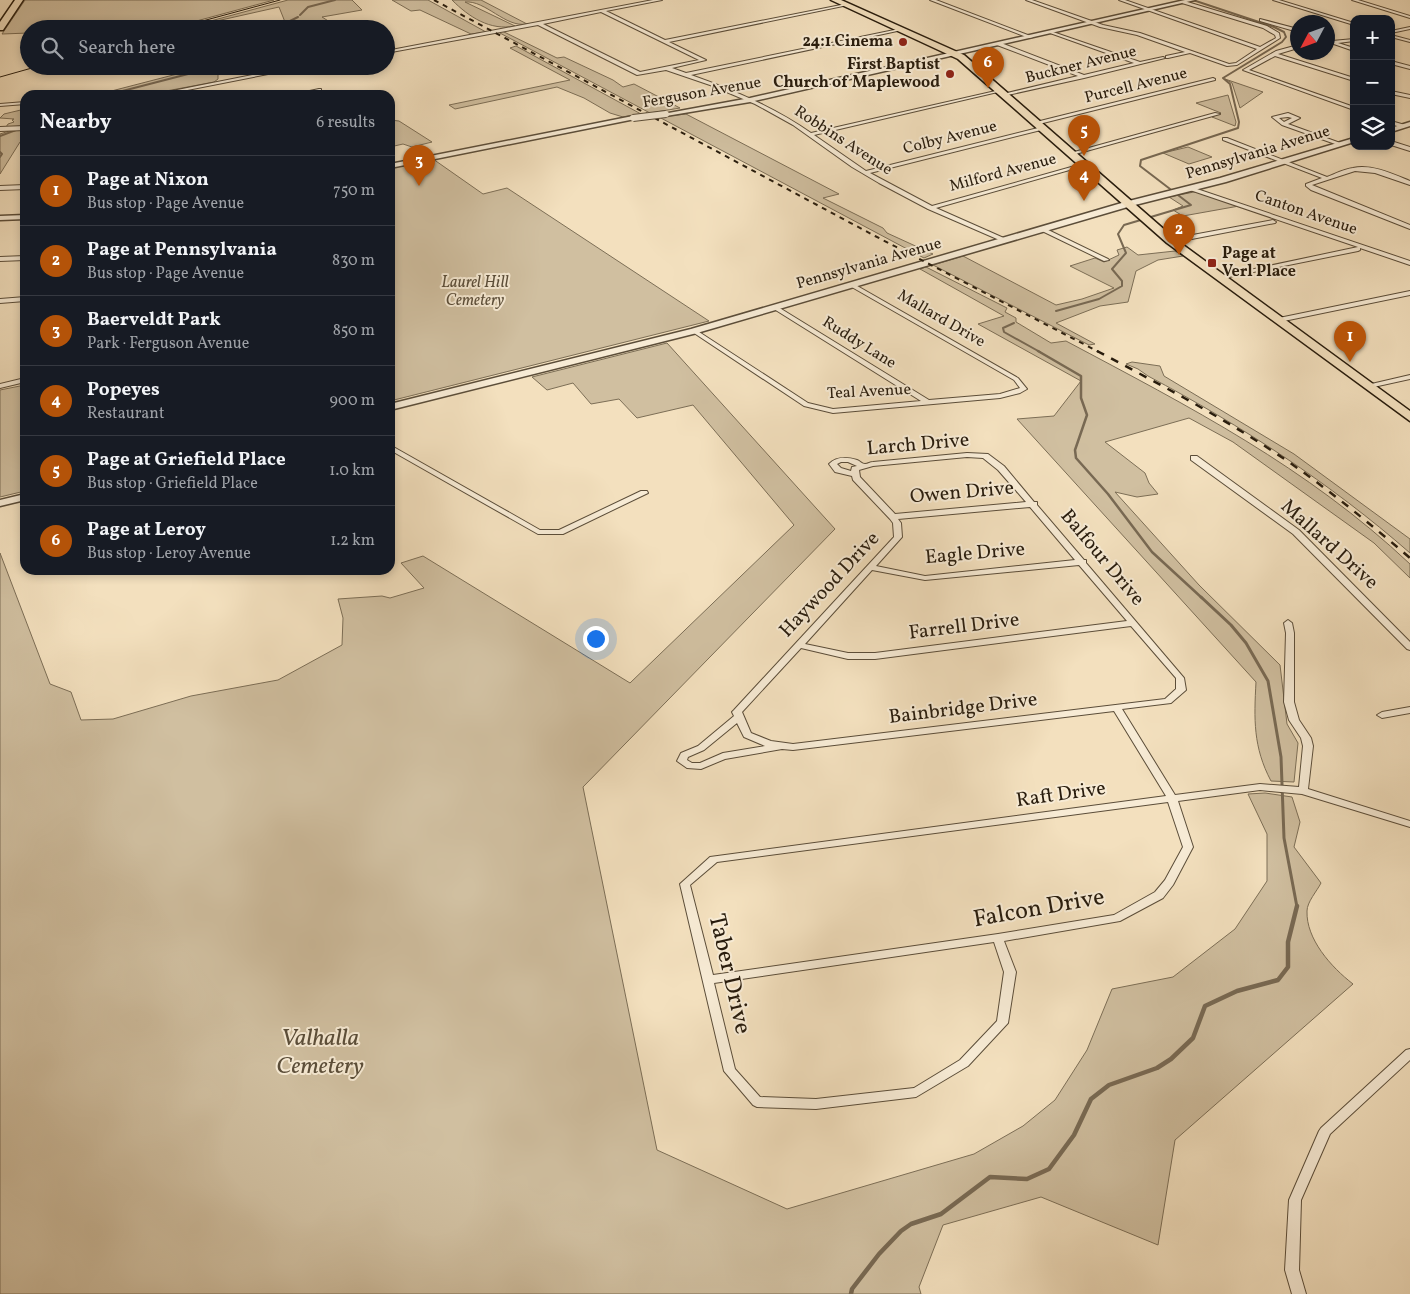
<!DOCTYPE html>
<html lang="en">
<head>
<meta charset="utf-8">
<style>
  body { margin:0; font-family:Vollkorn,serif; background:#242831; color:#f1f3f6 }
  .controls { position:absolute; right:15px; top:15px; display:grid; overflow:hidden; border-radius:10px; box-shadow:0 2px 8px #0003 }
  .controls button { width:45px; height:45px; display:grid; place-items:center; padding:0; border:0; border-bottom:1px solid #363941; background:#171b24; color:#f1f3f6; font:25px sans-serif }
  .compass { position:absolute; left:1290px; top:15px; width:45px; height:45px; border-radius:50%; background:#171b24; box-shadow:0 2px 8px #0003; rotate:229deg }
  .you { position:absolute; left:595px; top:638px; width:18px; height:18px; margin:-12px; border:4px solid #fff; border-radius:50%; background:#1a73e8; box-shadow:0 0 0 8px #1a73e833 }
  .badge { display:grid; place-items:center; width:32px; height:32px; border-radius:50%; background:#b45309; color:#fff; font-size:16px; font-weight:700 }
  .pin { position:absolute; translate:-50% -41px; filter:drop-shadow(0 1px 2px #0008) }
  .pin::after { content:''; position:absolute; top:26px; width:18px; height:15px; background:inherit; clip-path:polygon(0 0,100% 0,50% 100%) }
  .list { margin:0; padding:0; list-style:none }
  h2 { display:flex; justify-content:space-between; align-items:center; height:65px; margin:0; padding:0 20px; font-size:21px }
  h2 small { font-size:16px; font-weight:400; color:#9ea1a6 }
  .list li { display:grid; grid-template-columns:32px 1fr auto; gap:15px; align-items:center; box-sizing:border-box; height:70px; padding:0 20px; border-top:1px solid #363941 }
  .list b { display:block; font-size:19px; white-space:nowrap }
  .list p { margin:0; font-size:16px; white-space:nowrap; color:#9ea1a6 }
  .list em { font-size:16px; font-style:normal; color:#9ea1a6 }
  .icon { flex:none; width:28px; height:28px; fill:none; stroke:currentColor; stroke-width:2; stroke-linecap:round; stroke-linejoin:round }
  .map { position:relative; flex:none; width:1410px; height:1294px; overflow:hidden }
  .search { position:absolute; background:#171b24; box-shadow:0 2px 8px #0003; left:20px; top:20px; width:375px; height:55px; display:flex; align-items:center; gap:12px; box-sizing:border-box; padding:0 18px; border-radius:28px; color:#9ea1a6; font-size:19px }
  .panel { position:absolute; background:#171b24; box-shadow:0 2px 8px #0003; left:20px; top:90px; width:375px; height:485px; border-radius:15px }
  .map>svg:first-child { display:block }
  .green { fill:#d0bfa0; stroke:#7c6e56 }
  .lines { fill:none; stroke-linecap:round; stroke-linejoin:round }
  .stream-far3 { stroke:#786953; stroke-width:2 }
  .stream-far2 { stroke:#786953; stroke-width:2.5 }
  .stream-far1 { stroke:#786953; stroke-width:3 }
  .stream { stroke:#786953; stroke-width:4.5 }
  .minor-casing { stroke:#5b4d39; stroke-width:2 }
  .tertiary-casing { stroke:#5b4d39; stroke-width:3 }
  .primary-casing { stroke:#281c0d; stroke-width:3 }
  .minor { fill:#f7ebd5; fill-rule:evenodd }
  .tertiary { fill:#f7ebd5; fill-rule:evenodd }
  .primary { fill:#f3e0be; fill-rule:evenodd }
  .tram { stroke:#281c0d; stroke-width:1 }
  .rail-far1 { stroke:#281c0d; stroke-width:2; stroke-dasharray:5 5; stroke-linecap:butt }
  .rail { stroke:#281c0d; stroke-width:2.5; stroke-dasharray:8 8; stroke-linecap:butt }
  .tertiary-bridge-casing { stroke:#5b4d39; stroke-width:8; stroke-linecap:butt }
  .tertiary-bridge { stroke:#f7ebd5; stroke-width:6 }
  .poi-dot { fill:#8f2418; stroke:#f7ebd5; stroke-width:2 }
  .labels { text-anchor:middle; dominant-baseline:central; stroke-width:4; stroke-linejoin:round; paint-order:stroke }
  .far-poi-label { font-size:16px; font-weight:bold; fill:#281c0d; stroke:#f7ebd5; text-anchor:end }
  .far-street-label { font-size:16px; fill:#281c0d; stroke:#f7ebd5 }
  .far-park-label { font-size:16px; font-style:italic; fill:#5a4d39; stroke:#f7ebd5 }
  .street-label { font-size:20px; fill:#281c0d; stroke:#f7ebd5 }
  .near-street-label { font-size:24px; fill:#281c0d; stroke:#f7ebd5 }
  .near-park-label { font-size:24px; font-style:italic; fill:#5a4d39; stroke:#f7ebd5 }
</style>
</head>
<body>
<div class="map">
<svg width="1410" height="1294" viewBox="0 0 1410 1294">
  <rect width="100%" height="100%" fill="#f3e0be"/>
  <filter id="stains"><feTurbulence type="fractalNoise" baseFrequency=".004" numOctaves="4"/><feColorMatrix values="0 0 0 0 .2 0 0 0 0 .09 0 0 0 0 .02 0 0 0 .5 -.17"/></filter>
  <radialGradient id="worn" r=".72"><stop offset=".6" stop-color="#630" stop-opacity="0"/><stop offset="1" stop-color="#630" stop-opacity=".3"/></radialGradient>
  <!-- green -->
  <path class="green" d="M25,0H274L167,29H29V33L2,34Z
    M288,0H352L362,10L322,17L341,29H279L285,22L279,7L181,29Z
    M392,0H428L486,32L471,34L420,10L411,11Z
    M452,0H481L527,24C505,28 486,0 465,2L515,26C490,31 469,17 452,0Z
    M502,31L557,58L564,57L613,80L623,87L634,84L680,108L650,113L498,32Z
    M516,46L641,114L623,117L610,113L584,98L557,87L455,109L449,105L570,80L510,48Z
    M208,66H232L218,69V79L214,82L145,95H96Z
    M1225,79L1263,92L1240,108L1232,83Z
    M1228,95L1236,122L1235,126L1212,117L1221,113L1196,103Z
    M25,109V126L6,127L8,124L14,122L12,120L14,119L0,118L4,114Z
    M686,114L839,194L823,198L883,228L887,233L933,254L924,258L659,117Z
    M390,120L399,121L432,142L412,147L403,144L390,147Z
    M25,130V141L20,142L0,174V134L9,131Z
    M1188,147L1212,157L1189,164L1163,153Z
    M433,159L483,194L507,188L709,321L390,401V224L395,222L390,219V168Z
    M1194,192H1199L1239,206L1183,216L1173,210L1183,206L1169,197Z
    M1127,247L1138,255L1175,251L1183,256L1158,260L1136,271L1128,302L1100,306L1056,323L1095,344L1089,345L933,265L963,256L1056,305L1082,299L1114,288L1070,266L1095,258L1104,262L1119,255L1117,250Z
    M926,267L1007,308L1005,312L1016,318V322L1051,343L1066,341C1190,407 1307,467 1410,564V578L1374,543L1233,442L1189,418L1105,442L1145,473L1149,483L1158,494L1137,497L1115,492L1199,585L1280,665L1287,724L1298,743L1294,782L1271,781C1253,747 1254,719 1256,682L1017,419L1054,416L1081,381L978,324L1004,316L920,269Z
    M667,343L835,529L583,787L657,1150L787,1209L974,1154L1023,1126L1055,1100L1087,1050L1112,989L1173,977L1235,929L1267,881V834L1248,794L1265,793L1292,797L1300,822L1294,847L1321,883C1317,891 1307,902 1307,911C1306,939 1331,967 1353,984L1175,1140L1158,1245L1041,1197L943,1225L919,1287L921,1294H0V553L50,684L71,692L81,720L113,719L191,696L278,680L342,645L343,618L338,599L382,596L390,598L424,588L401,563L423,556L630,683L794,525L693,405L637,418L619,399L591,404L573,383L547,390L532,377Z
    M1132,362L1160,366L1164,376L1294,454L1410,539V553C1330,483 1242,426 1148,376L1138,369L1126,364Z
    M25,385V491L0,497V390Z"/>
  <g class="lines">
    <!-- stream-far3 -->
    <path class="stream-far3" d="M300,15L308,7L335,0
      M282,29L288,22L298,17
      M107,95L219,66
      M0,136L16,130
      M0,152L2,154L0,157
      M1056,311L1099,299L1122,286V281L1112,269L1126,253L1118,234L1124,225L1191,205L1140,166L1141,160L1238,128L1239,122L1230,84L1223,78L1282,42L1286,37L1284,32L1274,27L1193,0
      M1014,323L1003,328L1004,332L1040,352"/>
    <!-- stream-far2 -->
    <path class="stream-far2" d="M1038,351L1081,376V398L1087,415L1075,450L1076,458L1108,494L1152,552L1202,598"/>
    <!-- stream-far1 -->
    <path class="stream-far1" d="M1201,597L1231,625L1246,643L1268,681L1281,757L1284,838L1297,907"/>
    <!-- stream -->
    <path class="stream" d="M851,1294L852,1289L879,1254L901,1231L911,1224L941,1214L990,1177L1027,1179L1049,1169L1074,1135L1091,1099L1109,1085L1157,1068L1171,1059L1193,1038L1205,1006L1237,991L1278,980L1288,967V942L1297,906"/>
    <!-- minor casing -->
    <g class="minor-casing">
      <path id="minor" d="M653,0H662L606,11L665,40L846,4L848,5L669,42L706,60L672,68L686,73L904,28L902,30L691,75C733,90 774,107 811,133L1000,90L1002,91L814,135L866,171L1042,127L1045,129L870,173L932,206L1082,164L1087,165L936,208L1006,239L1007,240L1004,242L928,209L879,183L852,167L793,125L755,104L710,85L666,70L637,75L538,25L386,53V51ZM601,12L699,60L640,72L543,24Z
        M930,0H936L1033,37L1029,38Z
        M1026,0H1032L1103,25L1140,33L1229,64L1236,63L1257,49L1119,0H1125L1260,47L1276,38L1275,35L1263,28L1182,3L1184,1L1267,26L1279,33L1280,38L1237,65L1227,66L1190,53L1168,58H1166V56L1185,52L1137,35L1100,27Z
        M1273,0H1279L1354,23V25Z
        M1352,0H1358L1410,16V18Z
        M1260,19L1298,29V32L1260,21Z
        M1410,27V29L1391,33V31Z
        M1050,31L1140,62L1163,57L1165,58L1084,78L1003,96V94L1078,76L997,45V43H1001L1084,75L1134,63L1050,33Z
        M1391,35L1410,40V42L1391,37Z
        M1354,39V41L1338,43L1354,48V51L1328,42V40L1332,41Z
        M1298,45V48L1278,54L1354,78V81L1275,56L1249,70L1354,107V110L1243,70L1276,51Z
        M1391,61L1410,66V69L1391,64Z
        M298,66H309L162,95H152Z
        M1213,78L1215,79V80L1035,125L1032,123Z
        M319,89H321V91L301,95H291Z
        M1391,91L1410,95V98L1391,94Z
        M25,102V104L0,106V104Z
        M1215,113L1220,114L1072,155L1067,154Z
        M1288,113L1300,118L1288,124L1343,144L1338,145L1282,125L1272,117ZM1288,117L1292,118L1284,122L1279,118Z
        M1391,121L1405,125L1406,126L1403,128L1391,124Z
        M25,126V130L0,131V127Z
        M1223,138H1227L1327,177C1335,174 1344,169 1353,168C1372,164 1393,174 1410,181V185L1375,173L1355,171L1312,185L1410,225V229L1311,190L1306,186V184L1322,178L1223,140Z
        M1391,141L1410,147V151L1391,145Z
        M25,185V189L0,190V186Z
        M1190,188H1194L1410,261V265L1360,248V250L1358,251L1219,279L1218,278L1221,276L1358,247L1190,190Z
        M1273,220L1276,222L1275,223L1171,243L1168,241L1171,239Z
        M1042,227L1108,259L1109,260L1104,261L1040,230L1039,229Z
        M25,256V260L0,261V257Z
        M852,283L1018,378L1027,389L1020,393L1000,398L833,413L804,406L691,331L692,330H696L808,403L833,409L921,401L774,309V307H778L929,400L1000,394L1020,388L1014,380L850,286V284Z
        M1410,291V295L1279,322L1276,320L1279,318Z
        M25,297V301L0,303V299Z
        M1410,375V379L1369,388L1366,386L1367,385Z
        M25,378V382L0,388V384Z
        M390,445L540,530H559L641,491H647L648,493L563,534H538L390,450Z
        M967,453L988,454L1004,466L1034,502H1037V505L1084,560H1086V563L1184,678L1186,690L1171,703L1122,709L1175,795L1260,784L1299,787L1303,746L1301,738L1289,720L1284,702L1286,633L1284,623L1288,620L1292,623L1294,633V702L1299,720L1311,738L1313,746L1308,789L1410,821V827L1302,794L1260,790L1178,801L1193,847L1173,885L1163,898L1120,921L1004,941L1016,972L1008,1023L968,1066L916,1097L816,1109L757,1107L753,1105L724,1071L680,884L710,857L1166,796L1114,711L793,750L782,749L725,759L701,769L687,768L677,761L681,753L698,746L734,716L732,712L734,710L894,537L893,523L890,519L853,480L852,476L835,472L829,464C837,456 847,457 857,460C860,461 862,464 865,464C868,464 870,462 873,462ZM967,457L983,458L998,470L1026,502L895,514L860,477L859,470L873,466ZM841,462H848L857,466L852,467L851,471L841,468L837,464ZM1030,507L1075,560L925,576L876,566L902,537L901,523L898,519ZM1079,565L1127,621L875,653H848L805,644L872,570L925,580ZM1131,626L1176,678V689L1165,699L793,744L771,741L751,733L742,712L801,648L848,659H875ZM737,723L744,737L765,746L723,753L700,763H692L687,760L688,757L704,750ZM1168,802L1183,847L1165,880L1155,892L1114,915L998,934L713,975L690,885L717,862ZM994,942L1004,972L997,1021L960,1060L914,1088L816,1099L760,1097L735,1069L714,983Z
        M1191,456H1197L1299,530L1410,642V650L1407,649L1293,534L1191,460Z
        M1410,707V713L1382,718L1377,715L1382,712Z
        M1410,1049V1060L1330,1134L1301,1200L1299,1270L1306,1294H1292L1285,1270L1289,1200L1319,1131L1321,1128L1406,1050Z"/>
    </g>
    <!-- tertiary casing -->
    <g class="tertiary-casing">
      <path id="tertiary" d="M1185,0H1195L750,102L666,116L663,114L750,98Z
        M633,116L635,117V119L390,168V164Z
        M1410,122V126L1391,132V128Z
        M1354,138V142L1226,182L1131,206L697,333L390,410V404L691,329L1125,202L1220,178Z
        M25,215V219L0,220V216Z
        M25,494V500L0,506V500Z"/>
    </g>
    <!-- primary casing -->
    <g class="primary-casing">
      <path id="primary" d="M15,0H23L3,30H0V22Z
        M831,0H841L964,55L1175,239L1410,411V421L1167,243L958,59Z"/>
    </g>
    <!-- minor -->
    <use href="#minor" class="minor"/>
    <!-- tertiary -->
    <use href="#tertiary" class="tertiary"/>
    <!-- primary -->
    <use href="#primary" class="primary"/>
    <!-- tram -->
    <path class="tram" d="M173,29L280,0
      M0,77L39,66"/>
    <!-- rail-far1 -->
    <path class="rail-far1" d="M434,0L875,236L1099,352"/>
    <!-- rail -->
    <path class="rail" d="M1097,351C1167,388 1239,426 1303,472C1340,499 1375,528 1410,558"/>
    <!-- tertiary-bridge casing -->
    <g class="tertiary-bridge-casing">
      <path id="tertiary-bridge" d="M633,118L666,114"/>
    </g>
    <!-- tertiary-bridge -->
    <use href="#tertiary-bridge" class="tertiary-bridge"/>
  </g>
  <!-- markers -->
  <g class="poi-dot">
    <circle cx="903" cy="42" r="5"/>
    <circle cx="950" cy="74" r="5"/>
    <rect x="1207" y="258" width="10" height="10" rx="2.5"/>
  </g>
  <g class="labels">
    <!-- far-poi labels -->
    <g class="far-poi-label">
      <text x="893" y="42">24:1 Cinema</text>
      <text x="940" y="65">First Baptist<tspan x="940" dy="18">Church of Maplewood</tspan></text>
      <text x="1222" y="254" text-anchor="start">Page at<tspan x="1222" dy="18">Verl Place</tspan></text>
    </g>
    <!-- far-street labels -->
    <g class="far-street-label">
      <text transform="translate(1081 65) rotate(-14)">Buckner Avenue</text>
      <text transform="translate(1136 86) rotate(-14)">Purcell Avenue</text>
      <text transform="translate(702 93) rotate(-10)">Ferguson Avenue</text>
      <text transform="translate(950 138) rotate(-14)">Colby Avenue</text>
      <text transform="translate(843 141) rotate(33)">Robbins Avenue</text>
      <text transform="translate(1258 153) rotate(-17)">Pennsylvania Avenue</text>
      <text transform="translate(1003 173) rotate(-15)">Milford Avenue</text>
      <text transform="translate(1306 213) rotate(19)">Canton Avenue</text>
      <text transform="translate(869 264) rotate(-16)">Pennsylvania Avenue</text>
      <text transform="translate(941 319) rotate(30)">Mallard Drive</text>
      <text transform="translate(859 343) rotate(32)">Ruddy Lane</text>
      <text transform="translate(869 392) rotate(-3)">Teal Avenue</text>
    </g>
    <!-- far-park labels -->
    <g class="far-park-label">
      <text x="475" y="283">Laurel Hill<tspan x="475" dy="18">Cemetery</tspan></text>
    </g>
    <!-- street labels -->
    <g class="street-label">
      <text transform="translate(918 445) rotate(-5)">Larch Drive</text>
      <text transform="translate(962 493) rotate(-5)">Owen Drive</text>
      <text transform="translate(1329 545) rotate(42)">Mallard Drive</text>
      <text transform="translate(975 554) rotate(-5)">Eagle Drive</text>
      <text transform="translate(1102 558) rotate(50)">Balfour Drive</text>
      <text transform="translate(830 585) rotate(-47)">Haywood Drive</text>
      <text transform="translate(964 627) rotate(-7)">Farrell Drive</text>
      <text transform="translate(963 709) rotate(-7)">Bainbridge Drive</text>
      <text transform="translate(1061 795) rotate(-8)">Raft Drive</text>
    </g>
    <!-- near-street labels -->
    <g class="near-street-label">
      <text transform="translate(1039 909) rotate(-10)">Falcon Drive</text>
      <text transform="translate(729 974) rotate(77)">Taber Drive</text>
    </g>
    <!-- near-park labels -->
    <g class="near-park-label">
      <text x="320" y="1039">Valhalla<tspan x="320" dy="28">Cemetery</tspan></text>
    </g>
  </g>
  <rect width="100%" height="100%" filter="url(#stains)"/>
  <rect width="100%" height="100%" fill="url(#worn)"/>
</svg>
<div class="controls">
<button>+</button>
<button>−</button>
<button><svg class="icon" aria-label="layers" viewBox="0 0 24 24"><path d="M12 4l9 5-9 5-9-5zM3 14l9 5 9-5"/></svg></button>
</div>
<svg class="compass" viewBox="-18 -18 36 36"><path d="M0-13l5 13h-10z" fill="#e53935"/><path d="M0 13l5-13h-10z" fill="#9ea1a6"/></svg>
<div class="you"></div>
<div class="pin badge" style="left:1350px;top:362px">1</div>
<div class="pin badge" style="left:1179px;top:255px">2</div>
<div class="pin badge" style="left:419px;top:186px">3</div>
<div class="pin badge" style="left:1084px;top:201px">4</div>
<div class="pin badge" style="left:1084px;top:156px">5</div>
<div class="pin badge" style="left:988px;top:88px">6</div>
<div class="search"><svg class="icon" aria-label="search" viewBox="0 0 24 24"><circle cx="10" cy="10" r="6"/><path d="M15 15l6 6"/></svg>Search here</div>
<section class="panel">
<h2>Nearby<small>6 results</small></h2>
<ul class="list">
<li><span class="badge">1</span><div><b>Page at Nixon</b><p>Bus stop · Page Avenue</p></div><em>750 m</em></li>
<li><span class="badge">2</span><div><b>Page at Pennsylvania</b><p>Bus stop · Page Avenue</p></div><em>830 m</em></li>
<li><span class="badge">3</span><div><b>Baerveldt Park</b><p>Park · Ferguson Avenue</p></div><em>850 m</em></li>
<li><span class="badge">4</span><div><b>Popeyes</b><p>Restaurant</p></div><em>900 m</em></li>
<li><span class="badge">5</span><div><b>Page at Griefield Place</b><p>Bus stop · Griefield Place</p></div><em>1.0 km</em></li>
<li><span class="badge">6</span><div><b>Page at Leroy</b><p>Bus stop · Leroy Avenue</p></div><em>1.2 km</em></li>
</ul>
</section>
</div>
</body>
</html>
